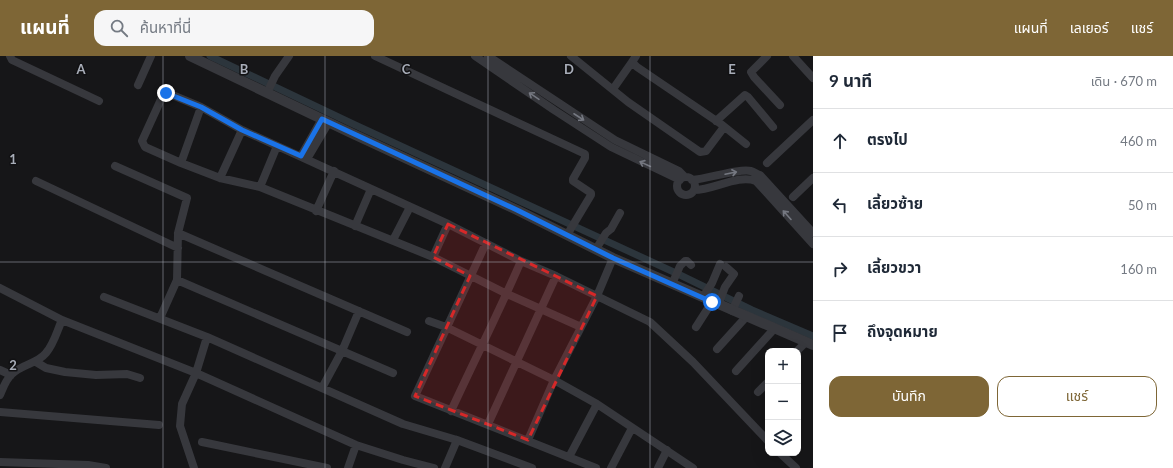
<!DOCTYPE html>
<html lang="th">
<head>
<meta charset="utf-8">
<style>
  body { margin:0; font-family:Lato,"Noto Sans Thai",sans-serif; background:#f6f6f7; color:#1f2937 }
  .controls { position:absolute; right:12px; bottom:12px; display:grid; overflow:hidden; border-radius:8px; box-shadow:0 4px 16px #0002 }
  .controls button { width:36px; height:36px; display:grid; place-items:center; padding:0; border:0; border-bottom:1px solid #e0e1e3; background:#fff; color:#1f2937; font:20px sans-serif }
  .stop { position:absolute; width:12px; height:12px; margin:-9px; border:3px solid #1a73e8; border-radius:50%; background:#fff }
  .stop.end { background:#1a73e8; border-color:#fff; box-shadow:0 1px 4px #0008 }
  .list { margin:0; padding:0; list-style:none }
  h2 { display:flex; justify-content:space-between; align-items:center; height:52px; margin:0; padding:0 16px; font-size:17px }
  h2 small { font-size:13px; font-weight:400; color:#747a83 }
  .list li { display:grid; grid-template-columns:26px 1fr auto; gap:12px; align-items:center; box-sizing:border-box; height:64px; padding:0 16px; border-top:1px solid #e0e1e3 }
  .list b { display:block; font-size:15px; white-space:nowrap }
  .list em { font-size:13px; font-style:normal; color:#747a83 }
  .actions { display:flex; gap:8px; padding:12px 16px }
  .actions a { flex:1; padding:9px 0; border:1px solid #7e6636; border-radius:12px; text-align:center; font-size:14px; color:#7e6636 }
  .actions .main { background:#7e6636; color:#fff }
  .icon { flex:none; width:22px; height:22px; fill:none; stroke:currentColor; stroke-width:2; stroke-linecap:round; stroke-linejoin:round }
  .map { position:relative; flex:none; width:813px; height:412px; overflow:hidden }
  header { display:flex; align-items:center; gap:24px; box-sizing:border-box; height:56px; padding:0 20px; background:#7e6636; color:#fff }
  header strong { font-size:19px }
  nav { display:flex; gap:22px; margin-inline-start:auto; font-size:14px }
  .search { width:280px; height:36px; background:#f6f6f7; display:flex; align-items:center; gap:10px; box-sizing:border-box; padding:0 14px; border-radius:12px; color:#747a83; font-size:15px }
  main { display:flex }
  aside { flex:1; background:#fff }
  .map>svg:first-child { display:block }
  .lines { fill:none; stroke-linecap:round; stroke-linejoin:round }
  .canal { stroke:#2c353c; stroke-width:7 }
  .minor { stroke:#37383d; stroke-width:8 }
  .tertiary { stroke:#37383d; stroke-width:10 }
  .oneway { stroke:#757881 }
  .route { stroke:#1a73e8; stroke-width:5 }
  .marked { fill:#d62828; fill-opacity:0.2; stroke:#d62828; stroke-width:3; stroke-dasharray:8 5; stroke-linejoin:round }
  .grid { fill:none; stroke:#a8adb8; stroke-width:1; stroke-opacity:0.55 }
  .grid-label { font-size:13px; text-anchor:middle; font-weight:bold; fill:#a8adb8; stroke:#111113; stroke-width:3; stroke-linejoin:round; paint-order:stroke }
</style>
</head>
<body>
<header>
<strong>แผนที่</strong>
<div class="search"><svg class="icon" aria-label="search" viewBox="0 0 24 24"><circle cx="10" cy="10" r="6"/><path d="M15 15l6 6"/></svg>ค้นหาที่นี่</div>
<nav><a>แผนที่</a><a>เลเยอร์</a><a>แชร์</a></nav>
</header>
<main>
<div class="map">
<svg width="813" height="412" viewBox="0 0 813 412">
  <rect width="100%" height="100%" fill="#161618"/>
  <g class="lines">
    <!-- canal -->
    <path class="canal" d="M210,0L353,68L678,218L752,254L813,280"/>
    <!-- minor -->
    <path class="minor" d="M10,0L12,4L99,45
      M375,0L585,98V102L573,123V125L591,137V139L567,179
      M475,0L554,54L611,91L680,124
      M488,0L615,84L679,115L685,121
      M571,0L628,46L700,96L706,95L724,71
      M636,0L632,6L637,11L721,68L746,88
      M767,0L751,16L754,21L780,49
      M793,0L813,22
      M138,29L151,0
      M613,33L632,6
      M267,37L275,20L289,0
      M716,65L745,39L748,41L773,71
      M301,100L322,63
      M307,103L329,66
      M181,107L201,51
      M767,107L813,64
      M115,110L187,142L178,177L177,224L160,262
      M677 130a9 9 0 1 1 18 0a9 9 0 1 1-18 0Z
      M220,122L242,74
      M692,124C708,123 739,112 751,115C754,116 757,118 760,119L813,177
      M36,125L178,192
      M260,131L277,90
      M694,134C714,134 738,118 756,125L813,188
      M793,141L813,122
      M316,155L334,115
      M355,170L371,133
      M178,177L407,276
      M393,184L410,151
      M486,187L415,340L596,412
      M596,193L606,177L611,173L620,157
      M433,201L448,168
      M177,224L393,317
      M672,228L680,210L685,205H687L691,209
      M0,232L62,264L196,317L356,389L403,404L434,412
      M104,241L207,281L403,368L457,384L532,412
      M703,241L712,227L720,208
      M718,249L725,231L734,218L726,211
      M732,255L739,240
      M429,265L446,271L554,324L597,348L693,412
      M581,271L507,238L433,201L260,131L220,122L181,107L145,91L142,85L163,39L166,37L170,38L201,51L242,74L448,168L521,205L556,220L650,266L693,306L768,385
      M696,271L712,246
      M717,293L746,261
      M797,295L805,287
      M36,306L46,312L65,316L96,319L127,318L140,322
      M0,314L11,319
      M736,315L774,273
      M322,332L342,295L359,255
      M758,336L768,326
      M0,339C3,332 6,323 12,318C22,308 37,308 46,297C54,288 57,275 62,264
      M451,355C474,305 499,256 521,205
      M0,356L159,369
      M488,368L556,220
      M528,384L554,324L597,240L613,202
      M202,386L327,412
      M780,397L796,412
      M569,401L597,348
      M0,406L88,409L106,412
      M194,412L180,370L182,348L196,317L207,281
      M348,412L356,389
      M445,412L457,384
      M611,412L632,372
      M658,412L667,394"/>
    <!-- tertiary -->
    <path class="tertiary" d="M190,0L349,76L517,154L613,202L813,289"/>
  </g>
  <!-- one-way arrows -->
  <defs><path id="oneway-shaft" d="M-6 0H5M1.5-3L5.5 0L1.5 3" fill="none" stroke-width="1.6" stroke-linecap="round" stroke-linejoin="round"/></defs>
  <g class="oneway">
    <use href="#oneway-shaft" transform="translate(534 40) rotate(-146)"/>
    <use href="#oneway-shaft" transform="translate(579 61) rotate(33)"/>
    <use href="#oneway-shaft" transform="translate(645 108) rotate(-155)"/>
    <use href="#oneway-shaft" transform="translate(731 117) rotate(-12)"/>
    <use href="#oneway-shaft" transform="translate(787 159) rotate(-132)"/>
  </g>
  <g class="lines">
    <!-- route -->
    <path class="route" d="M166,37L201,51L242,74L301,100L322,63L517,154L613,202L712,246"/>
  </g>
  <!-- marked area -->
  <path class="marked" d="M448,168L597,240L528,384L415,340L470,220L433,201Z"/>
  <!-- grid -->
  <path class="grid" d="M163,0V412M325,0V412M488,0V412M650,0V412M0,206H813"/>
  <g class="grid-label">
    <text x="81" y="18">A</text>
    <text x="244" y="18">B</text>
    <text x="406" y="18">C</text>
    <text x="569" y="18">D</text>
    <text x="732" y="18">E</text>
    <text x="13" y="108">1</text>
    <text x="13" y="314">2</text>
  </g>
</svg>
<div class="controls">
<button>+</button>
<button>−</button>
<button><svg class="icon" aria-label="layers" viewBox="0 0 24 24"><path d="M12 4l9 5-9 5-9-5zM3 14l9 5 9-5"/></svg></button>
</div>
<div class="stop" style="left:712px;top:246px"></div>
<div class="stop end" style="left:166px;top:37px"></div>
</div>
<aside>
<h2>9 นาที<small>เดิน · 670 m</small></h2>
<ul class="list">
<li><svg class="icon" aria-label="ahead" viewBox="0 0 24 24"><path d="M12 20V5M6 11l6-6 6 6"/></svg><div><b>ตรงไป</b></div><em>460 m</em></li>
<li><svg class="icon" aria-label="left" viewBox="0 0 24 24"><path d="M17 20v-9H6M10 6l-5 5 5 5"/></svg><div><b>เลี้ยวซ้าย</b></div><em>50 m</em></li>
<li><svg class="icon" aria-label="right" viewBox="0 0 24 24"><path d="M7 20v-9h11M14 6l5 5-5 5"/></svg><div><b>เลี้ยวขวา</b></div><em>160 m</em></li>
<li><svg class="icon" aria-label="arrive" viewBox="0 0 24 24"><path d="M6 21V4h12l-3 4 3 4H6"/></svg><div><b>ถึงจุดหมาย</b></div></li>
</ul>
<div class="actions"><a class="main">บันทึก</a><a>แชร์</a></div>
</aside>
</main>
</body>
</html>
